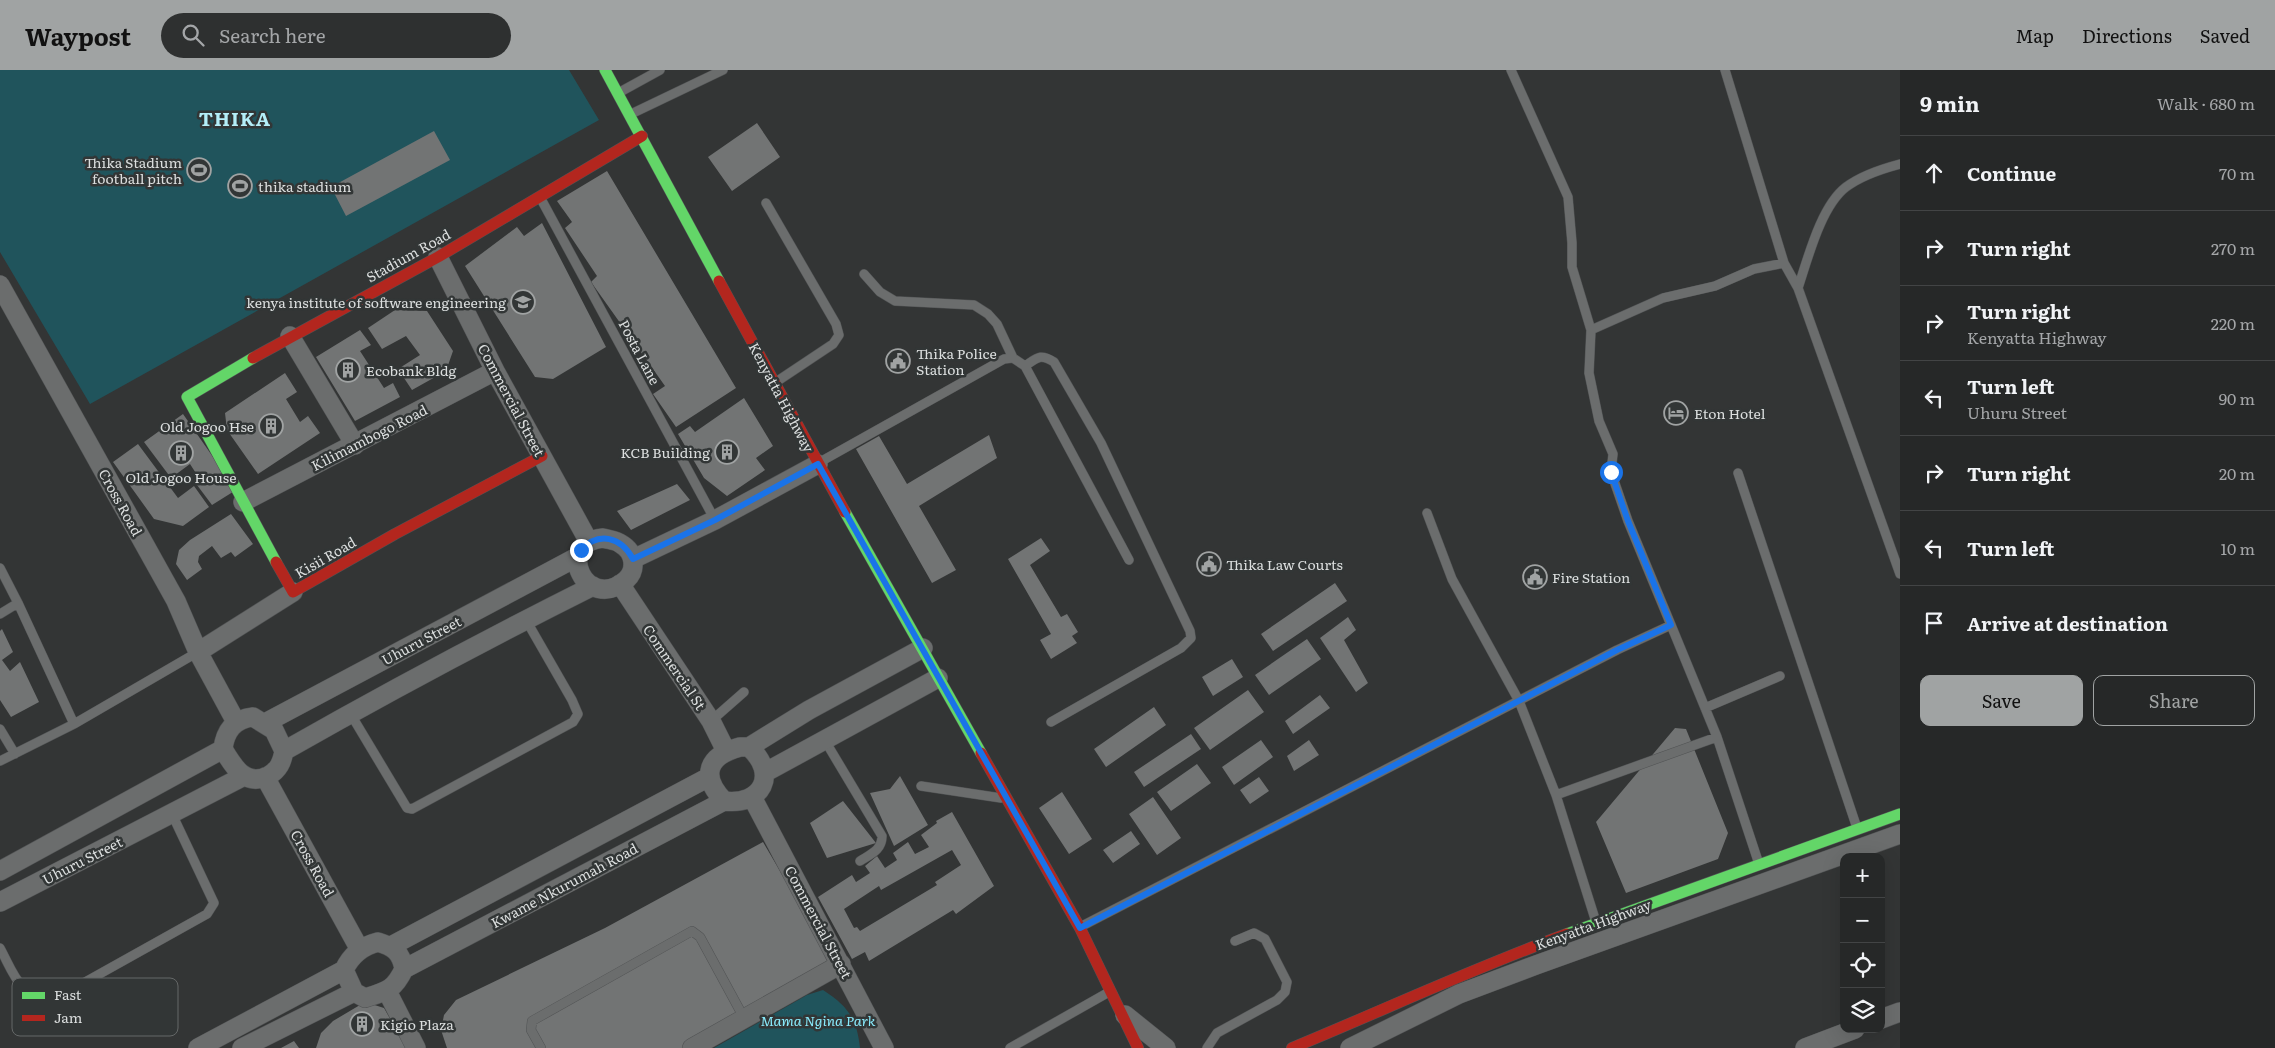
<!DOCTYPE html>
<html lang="en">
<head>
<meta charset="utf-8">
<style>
  body { margin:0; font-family:Literata,serif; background:#2e3030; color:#f1f3f6 }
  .controls { position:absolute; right:15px; bottom:15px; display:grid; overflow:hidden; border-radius:10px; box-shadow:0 5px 20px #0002 }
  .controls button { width:45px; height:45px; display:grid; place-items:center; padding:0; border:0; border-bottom:1px solid #424445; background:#262828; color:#f1f3f6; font:25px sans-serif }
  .stop { position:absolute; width:15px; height:15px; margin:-11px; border:4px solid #1a73e8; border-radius:50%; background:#fff }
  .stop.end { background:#1a73e8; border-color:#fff; box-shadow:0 1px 5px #0008 }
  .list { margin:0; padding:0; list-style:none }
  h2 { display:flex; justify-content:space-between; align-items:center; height:65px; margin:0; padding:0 20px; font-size:21px }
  h2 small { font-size:16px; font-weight:400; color:#a4a6a8 }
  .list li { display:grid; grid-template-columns:32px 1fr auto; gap:15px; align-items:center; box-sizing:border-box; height:75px; padding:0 20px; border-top:1px solid #424445 }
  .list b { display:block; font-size:19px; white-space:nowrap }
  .list p { margin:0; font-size:16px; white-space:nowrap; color:#a4a6a8 }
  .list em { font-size:16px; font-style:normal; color:#a4a6a8 }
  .actions { display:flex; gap:10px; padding:15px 20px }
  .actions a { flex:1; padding:11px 0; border:1px solid #a0a3a3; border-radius:10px; text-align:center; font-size:18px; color:#a0a3a3 }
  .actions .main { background:#a0a3a3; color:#111 }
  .icon { flex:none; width:28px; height:28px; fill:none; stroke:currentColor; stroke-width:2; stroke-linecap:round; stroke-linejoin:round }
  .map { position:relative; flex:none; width:1900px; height:978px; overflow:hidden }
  header { display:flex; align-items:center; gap:30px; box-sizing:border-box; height:70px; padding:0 25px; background:#a0a3a3; color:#111 }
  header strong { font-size:24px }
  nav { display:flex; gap:28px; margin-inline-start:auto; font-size:18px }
  .search { width:350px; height:45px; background:#2e3030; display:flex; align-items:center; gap:12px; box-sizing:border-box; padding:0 18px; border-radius:28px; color:#a4a6a8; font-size:19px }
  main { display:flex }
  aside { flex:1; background:#262828 }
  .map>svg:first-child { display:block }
  .green { fill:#20545c }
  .building { fill:#727474; fill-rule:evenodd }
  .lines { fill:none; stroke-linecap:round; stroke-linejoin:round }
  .lane-casing { stroke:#515354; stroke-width:10 }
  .street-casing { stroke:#515354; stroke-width:20 }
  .fast-casing { stroke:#515354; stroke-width:12 }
  .jam-casing { stroke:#515354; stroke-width:12 }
  .lane { stroke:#6b6d6d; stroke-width:9 }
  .street { stroke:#6b6d6d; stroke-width:19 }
  .fast { stroke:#63d668; stroke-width:11 }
  .jam { stroke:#b3261e; stroke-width:11 }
  .route { stroke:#1a73e8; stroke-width:6 }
  .labels { text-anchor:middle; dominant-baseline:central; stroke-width:5; stroke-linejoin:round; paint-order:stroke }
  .poi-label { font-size:14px; fill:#dbdede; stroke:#323636; text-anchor:start }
  .street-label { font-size:14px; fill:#dbdede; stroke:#323636 }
  .park-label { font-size:14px; font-style:italic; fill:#89ebfc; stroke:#323636 }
  .district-label { font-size:19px; font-weight:bold; letter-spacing:1px; fill:#b4eef8; stroke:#323636 }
  .key { fill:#323636; stroke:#656868; stroke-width:1 }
  .key-label { font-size:14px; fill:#dbdede }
</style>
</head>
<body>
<header>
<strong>Waypost</strong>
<div class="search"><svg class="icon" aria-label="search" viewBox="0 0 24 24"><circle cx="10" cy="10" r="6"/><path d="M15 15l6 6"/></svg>Search here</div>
<nav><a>Map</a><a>Directions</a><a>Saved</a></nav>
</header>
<main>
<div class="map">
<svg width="1900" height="978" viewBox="0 0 1900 978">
  <rect width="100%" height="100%" fill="#333535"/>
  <!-- green -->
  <path class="green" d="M0,0H569L599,50L90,334L0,182Z
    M823,920C848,936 857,949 860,978H714L807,925Z"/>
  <!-- building -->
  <path class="building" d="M757,53L780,87L732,121L708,87Z
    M434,61L450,90L346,146L331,117Z
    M607,101L736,318L676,357L653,324L665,316L591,212L597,206L565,158L572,152L557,131Z
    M542,153L606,277L553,309L535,307L465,196L517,157L524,166Z
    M395,240L427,241L453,281L446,301L412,320L398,299L420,285L406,266L382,279L368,258Z
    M360,260L371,275L360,281L384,318L393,313L400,327L355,351L316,287Z
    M285,303L297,322L286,329L300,352L308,346L320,363L258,404L227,360L225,343Z
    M744,328L773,376L756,388L765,400L727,426L704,408L678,364L690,356L695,362Z
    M183,344L236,420L212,435L197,415L201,411L190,394L171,408L144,372Z
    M989,365L997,388L919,436L956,500L932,513L856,379L879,366L907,414Z
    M138,374L178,428L194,416L209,437L183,456L154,449L113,392Z
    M677,414L690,430L631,460L617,441Z
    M231,444L253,474L235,487L231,482L221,488L212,476L199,486L198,492L202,499L187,510L176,494L179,480L190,470Z
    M1041,468L1050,481L1030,495L1061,547L1067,544L1078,562L1072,566L1077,573L1051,589L1040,570L1051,564L1008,489Z
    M1335,513L1347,531L1273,581L1261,564Z
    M1348,547L1356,560L1344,570L1368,613L1356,622L1320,568Z
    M2,559L13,582L2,590L10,601L20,592L39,632L11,647L0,630V561Z
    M1307,569L1321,589L1269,625L1255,605Z
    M1232,589L1243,607L1213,626L1202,607Z
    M1248,620L1264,642L1210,680L1194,658Z
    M1320,625L1330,638L1293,664L1285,651Z
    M1154,637L1166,655L1106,697L1094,679Z
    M1675,658L1686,659L1728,763L1718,789L1626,823L1596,752Z
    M1191,664L1201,679L1144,717L1134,702Z
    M1261,670L1273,687L1234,715L1222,697Z
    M1309,670L1319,685L1294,701L1287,686Z
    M1197,694L1211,713L1171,741L1157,722Z
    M900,706L928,755L894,776L870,723L890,719Z
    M1259,707L1269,721L1250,734L1240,720Z
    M1062,722L1092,769L1069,784L1039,738Z
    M1153,727L1181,768L1157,785L1129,744Z
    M843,731L876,773L827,788L810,753Z
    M952,742L994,816L956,844L953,840L869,891L865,882L852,889L818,827L852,805L856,812L870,803L865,796L877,786L885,798L897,790L893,783L908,772L915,784L929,777L921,765L937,753L936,751ZM952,780L961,795L935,812L937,815L860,861L857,857L854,858L844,839L879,816L881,820Z
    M1131,761L1140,774L1113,793L1103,780Z
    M763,772L800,835L835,907L698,978H447L441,960L444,945L456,930L605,858Z
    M365,932L384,938L407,978H316L321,963L333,951Z
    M294,971L299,978H281Z"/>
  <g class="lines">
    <!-- lane casing -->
    <g class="lane-casing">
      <path id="lane" d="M1725,0L1784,193L1798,218L1900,504
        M620,22L660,0
        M631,44L723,0
        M541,129L715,450
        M766,133L836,254L839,265L833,274L776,312
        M864,204L880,222L895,231L974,235L988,244L997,254L1013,288
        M1798,218C1808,188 1821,136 1846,117C1862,105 1881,99 1900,94
        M1591,260L1663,228L1715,216L1754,199L1784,193
        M1025,296C1037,288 1040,283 1054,292L1101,373L1190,561L1191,568L1181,578L1051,652
        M820,392L1004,289L1013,288L1025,296L1129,490
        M1738,403L1857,758
        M1427,443L1452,509L1519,631L1556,725L1596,852
        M0,498L18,533L74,654
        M0,544L18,533
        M1671,555L1717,667L1759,794
        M1705,638L1780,606
        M350,643L407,738L412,739L573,652L578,644L572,630L526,550
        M711,651L744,622
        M0,659L15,684
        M824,669L882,766C882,780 871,784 860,791
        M0,691L74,654L198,582
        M921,716L1001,728
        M1556,725L1717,667
        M1082,856L1617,580L1671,555L1628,451L1611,402L1613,384L1599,351L1589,303L1591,260L1572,197V173L1568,127L1511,0
        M0,878C15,906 18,925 53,930L207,844L214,833L172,744
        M541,978L531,960L532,951L692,861L700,867L744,948
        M1010,978L1109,922
        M1207,978L1217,963L1277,930L1285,922L1287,912L1265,869L1254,863L1235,871"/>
    </g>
    <!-- street casing -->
    <g class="street-casing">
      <path id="street" d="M438,187L495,301L589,472
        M0,215L176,531L198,582L236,652
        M290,266L355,375
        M243,432L495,301
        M603,468C609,470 616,470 621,474C635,482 637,500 626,510C586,544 553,473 603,468Z
        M633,489L715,450L818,394
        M620,514L711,651L726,681
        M198,582L293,522
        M253,647L274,660L284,681C282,692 279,700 268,706C245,717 233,696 223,679C225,661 234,649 253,647Z
        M265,653L577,487
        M740,677H749C779,704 762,736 724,731C700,706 707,686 740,677Z
        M749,677L809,640L923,578
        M284,681C386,623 489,568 593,516
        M766,702L938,608
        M265,707L360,880
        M752,727L884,978
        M0,801L223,679
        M0,832L244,706
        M378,872C394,877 401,882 404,899C394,920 387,921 365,928L354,922L344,900C351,885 362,876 378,872Z
        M391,876L709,707
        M404,899L724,731
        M387,921L416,978
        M1125,945L1166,978
        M1881,949L1900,942
        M198,978L344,900
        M242,978L354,922
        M692,978L841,894
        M1350,978L1459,924L1536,895L1900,764
        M1805,978L1855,959"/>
    </g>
    <!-- fast casing -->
    <g class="fast-casing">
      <path id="fast" d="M605,0L719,211
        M253,288L187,327L276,492
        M845,442L981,683
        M1567,864L1900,744"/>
    </g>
    <!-- jam casing -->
    <g class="jam-casing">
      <path id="jam" d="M719,211L845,442
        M253,288L438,187L642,66
        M276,492L293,522L395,464L542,386
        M981,683L1080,858L1138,978
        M1292,978C1384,940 1474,898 1567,864"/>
    </g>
    <!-- lane -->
    <use href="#lane" class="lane"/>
    <!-- street -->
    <use href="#street" class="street"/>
    <!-- fast -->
    <use href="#fast" class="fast"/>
    <!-- jam -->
    <use href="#jam" class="jam"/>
  </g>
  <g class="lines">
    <!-- route -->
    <path class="route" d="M581,480C599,461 621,467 633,489L715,450L818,394L1080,858L1617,580L1671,555L1628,451L1611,402"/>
  </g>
  <!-- icons -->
  <defs>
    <g id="stadium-ring" transform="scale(1.25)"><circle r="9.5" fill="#323636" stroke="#a0a3a3" stroke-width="1.5"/><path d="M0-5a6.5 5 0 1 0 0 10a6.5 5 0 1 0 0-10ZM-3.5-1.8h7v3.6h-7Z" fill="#a0a3a3"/></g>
    <g id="school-ring" transform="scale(1.25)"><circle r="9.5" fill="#323636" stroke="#a0a3a3" stroke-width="1.5"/><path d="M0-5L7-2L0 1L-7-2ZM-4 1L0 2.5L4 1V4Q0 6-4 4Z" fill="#a0a3a3"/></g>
    <g id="civic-ring" transform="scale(1.25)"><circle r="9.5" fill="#323636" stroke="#a0a3a3" stroke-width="1.5"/><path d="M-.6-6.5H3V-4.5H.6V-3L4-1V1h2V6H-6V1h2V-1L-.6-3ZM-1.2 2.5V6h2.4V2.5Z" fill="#a0a3a3"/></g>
    <g id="building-ring" transform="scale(1.25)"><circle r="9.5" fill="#323636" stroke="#a0a3a3" stroke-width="1.5"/><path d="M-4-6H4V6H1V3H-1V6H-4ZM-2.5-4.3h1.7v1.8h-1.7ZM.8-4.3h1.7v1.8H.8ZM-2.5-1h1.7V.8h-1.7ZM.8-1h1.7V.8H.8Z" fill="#a0a3a3"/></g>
    <g id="hotel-ring" transform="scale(1.25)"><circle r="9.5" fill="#323636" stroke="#a0a3a3" stroke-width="1.5"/><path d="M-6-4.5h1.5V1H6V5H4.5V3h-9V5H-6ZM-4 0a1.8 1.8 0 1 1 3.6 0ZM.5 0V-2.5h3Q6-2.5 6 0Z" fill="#a0a3a3"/></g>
  </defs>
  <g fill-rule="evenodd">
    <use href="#stadium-ring" x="199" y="100"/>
    <use href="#stadium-ring" x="240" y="116"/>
    <use href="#school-ring" x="523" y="232"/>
    <use href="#civic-ring" x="898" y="291"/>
    <use href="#building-ring" x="348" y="300"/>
    <use href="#hotel-ring" x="1676" y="343"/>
    <use href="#building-ring" x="271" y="356"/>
    <use href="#building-ring" x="727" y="382"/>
    <use href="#building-ring" x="181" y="383"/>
    <use href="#civic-ring" x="1209" y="494"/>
    <use href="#civic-ring" x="1535" y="507"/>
    <use href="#building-ring" x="362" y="954"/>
  </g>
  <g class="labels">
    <!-- poi labels -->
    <g class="poi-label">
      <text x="182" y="92" text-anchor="end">Thika Stadium<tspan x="182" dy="16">football pitch</tspan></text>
      <text x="258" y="116">thika stadium</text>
      <text x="506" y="232" text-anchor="end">kenya institute of software engineering</text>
      <text x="916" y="283">Thika Police<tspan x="916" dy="16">Station</tspan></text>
      <text x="366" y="300">Ecobank Bldg</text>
      <text x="1694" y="343">Eton Hotel</text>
      <text x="254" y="356" text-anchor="end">Old Jogoo Hse</text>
      <text x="710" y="382" text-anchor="end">KCB Building</text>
      <text x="181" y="407" text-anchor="middle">Old Jogoo House</text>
      <text x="1226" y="494">Thika Law Courts</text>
      <text x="1552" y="507">Fire Station</text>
      <text x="380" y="954">Kigio Plaza</text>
    </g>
    <!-- street labels -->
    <g class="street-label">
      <text transform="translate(408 185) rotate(-29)">Stadium Road</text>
      <text transform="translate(640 282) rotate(62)">Posta Lane</text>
      <text transform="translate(782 327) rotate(62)">Kenyatta Highway</text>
      <text transform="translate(512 330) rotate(62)">Commercial Street</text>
      <text transform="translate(369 367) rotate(-27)">Kilimambogo Road</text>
      <text transform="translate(121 432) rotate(61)">Cross Road</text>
      <text transform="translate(325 487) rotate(-30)">Kisii Road</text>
      <text transform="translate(421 570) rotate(-28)">Uhuru Street</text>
      <text transform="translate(675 597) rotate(56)">Commercial St</text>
      <text transform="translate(82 790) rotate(-27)">Uhuru Street</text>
      <text transform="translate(313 793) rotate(61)">Cross Road</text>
      <text transform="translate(564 815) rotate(-28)">Kwame Nkurumah Road</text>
      <text transform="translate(819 852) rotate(62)">Commercial Street</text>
      <text transform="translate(1593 854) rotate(-20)">Kenyatta Highway</text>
    </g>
    <!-- park labels -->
    <g class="park-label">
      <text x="818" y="950">Mama Ngina Park</text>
    </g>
    <!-- district labels -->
    <g class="district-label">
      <text x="235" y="48">THIKA</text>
    </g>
  </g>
  <!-- legend -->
  <rect x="12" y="908" width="166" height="58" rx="8" class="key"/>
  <rect x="22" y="922" width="23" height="7" fill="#63d668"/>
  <rect x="22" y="945" width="23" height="6" fill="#b3261e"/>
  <g class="key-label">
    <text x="54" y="930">Fast</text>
    <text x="54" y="953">Jam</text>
  </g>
</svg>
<div class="controls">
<button>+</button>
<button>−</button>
<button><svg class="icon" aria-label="locate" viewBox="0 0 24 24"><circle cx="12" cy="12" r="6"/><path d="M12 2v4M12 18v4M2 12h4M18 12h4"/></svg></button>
<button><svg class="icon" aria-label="layers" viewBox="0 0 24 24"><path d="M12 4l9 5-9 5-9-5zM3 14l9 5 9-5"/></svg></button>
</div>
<div class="stop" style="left:1611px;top:402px"></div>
<div class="stop end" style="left:581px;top:480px"></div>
</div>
<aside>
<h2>9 min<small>Walk · 680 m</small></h2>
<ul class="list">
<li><svg class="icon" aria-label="ahead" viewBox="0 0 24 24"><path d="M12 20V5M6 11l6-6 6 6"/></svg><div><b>Continue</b></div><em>70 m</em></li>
<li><svg class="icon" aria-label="right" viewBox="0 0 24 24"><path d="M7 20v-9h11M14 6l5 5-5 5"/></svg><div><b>Turn right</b></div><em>270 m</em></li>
<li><svg class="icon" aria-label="right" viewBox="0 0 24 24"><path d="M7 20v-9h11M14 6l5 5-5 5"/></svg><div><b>Turn right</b><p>Kenyatta Highway</p></div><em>220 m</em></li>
<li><svg class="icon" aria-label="left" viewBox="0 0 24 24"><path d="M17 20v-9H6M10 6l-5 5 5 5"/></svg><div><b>Turn left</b><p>Uhuru Street</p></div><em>90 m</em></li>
<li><svg class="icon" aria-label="right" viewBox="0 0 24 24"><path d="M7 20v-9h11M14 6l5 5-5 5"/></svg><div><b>Turn right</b></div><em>20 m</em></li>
<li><svg class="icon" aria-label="left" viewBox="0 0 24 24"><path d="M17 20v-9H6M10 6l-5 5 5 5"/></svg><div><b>Turn left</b></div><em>10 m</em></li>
<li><svg class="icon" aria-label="arrive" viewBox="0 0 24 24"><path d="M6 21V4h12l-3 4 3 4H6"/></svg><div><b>Arrive at destination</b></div></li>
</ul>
<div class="actions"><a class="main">Save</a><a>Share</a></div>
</aside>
</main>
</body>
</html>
